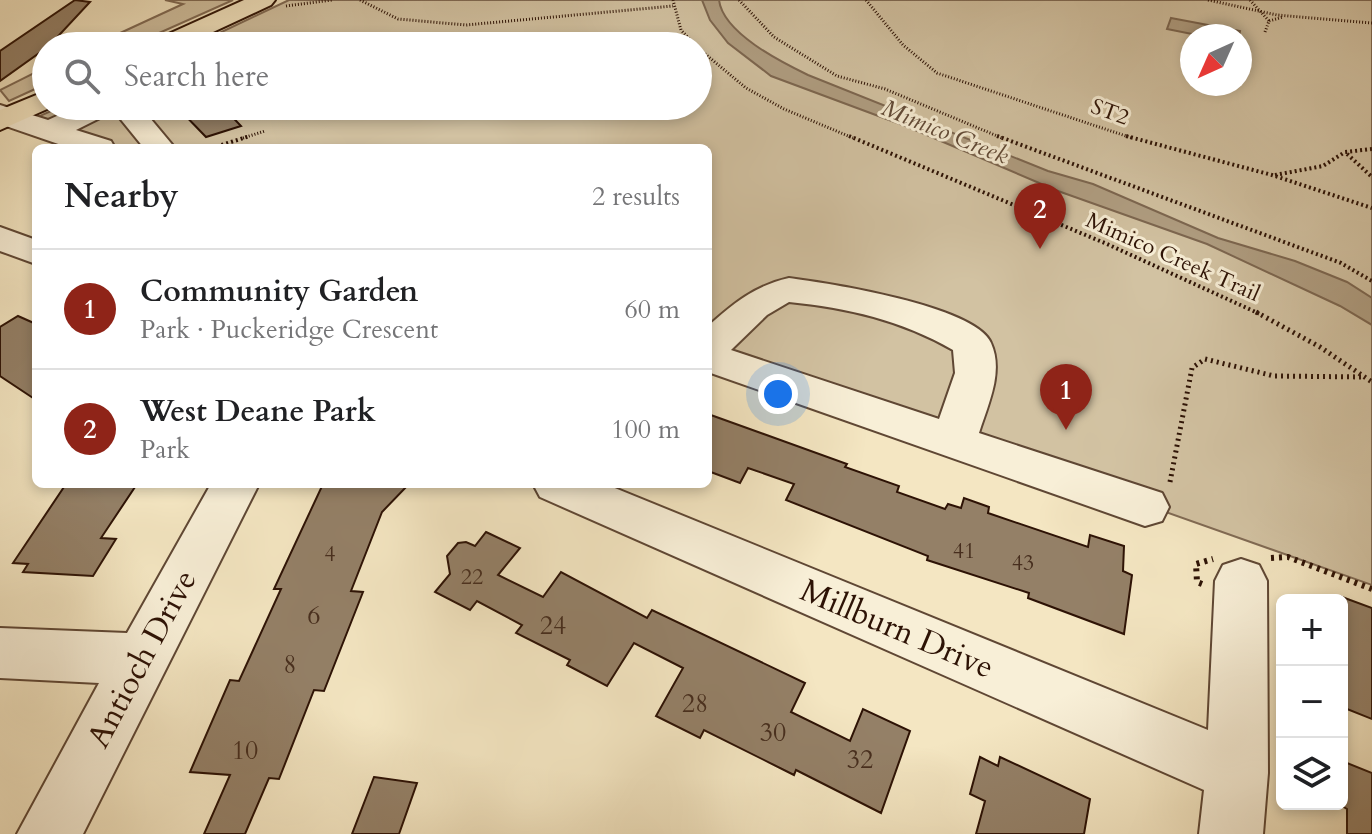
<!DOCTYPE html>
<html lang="en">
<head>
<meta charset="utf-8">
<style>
  body { margin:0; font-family:Cardo,serif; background:#f2f2f2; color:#202124 }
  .controls { position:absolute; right:24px; bottom:24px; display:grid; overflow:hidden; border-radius:12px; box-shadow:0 4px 12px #0003 }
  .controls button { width:72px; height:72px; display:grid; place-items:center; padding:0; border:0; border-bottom:2px solid #e0e0e0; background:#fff; color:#202124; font:40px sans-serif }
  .compass { position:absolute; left:1180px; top:24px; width:72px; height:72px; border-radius:50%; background:#fff; box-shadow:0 4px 12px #0003; rotate:225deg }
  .you { position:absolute; left:778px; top:394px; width:28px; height:28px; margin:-20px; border:6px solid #fff; border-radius:50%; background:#1a73e8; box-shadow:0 0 0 12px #1a73e833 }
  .badge { display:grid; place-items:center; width:52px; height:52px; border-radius:50%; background:#8f2418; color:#fff; font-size:26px; font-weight:700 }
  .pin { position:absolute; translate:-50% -66px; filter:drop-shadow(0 2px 4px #0008) }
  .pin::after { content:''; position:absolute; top:42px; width:28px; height:24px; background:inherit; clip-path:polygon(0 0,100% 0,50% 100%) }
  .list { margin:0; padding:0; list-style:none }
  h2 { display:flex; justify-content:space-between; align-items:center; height:104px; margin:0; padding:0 32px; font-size:34px }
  h2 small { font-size:26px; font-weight:400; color:#757577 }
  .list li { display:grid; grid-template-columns:52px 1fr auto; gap:24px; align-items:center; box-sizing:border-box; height:120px; padding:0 32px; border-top:2px solid #e0e0e0 }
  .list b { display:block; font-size:30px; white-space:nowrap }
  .list p { margin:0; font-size:26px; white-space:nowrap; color:#757577 }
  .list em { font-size:26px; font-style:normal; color:#757577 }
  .icon { flex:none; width:44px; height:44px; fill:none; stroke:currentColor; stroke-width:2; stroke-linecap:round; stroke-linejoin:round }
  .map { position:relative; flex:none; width:1372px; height:834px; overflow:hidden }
  .search { position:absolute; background:#fff; box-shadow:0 4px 12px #0003; left:32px; top:32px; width:680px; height:88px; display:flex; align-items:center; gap:20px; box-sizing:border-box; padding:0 28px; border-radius:44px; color:#757577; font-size:30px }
  .panel { position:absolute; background:#fff; box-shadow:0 4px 12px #0003; left:32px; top:144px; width:680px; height:344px; border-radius:12px }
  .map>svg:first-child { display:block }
  .green { fill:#d2c2a2; stroke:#806a54; stroke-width:2; fill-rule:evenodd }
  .water { fill:#b09e82; stroke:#7c6650; stroke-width:2 }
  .building { fill:#948067; stroke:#2d1205; stroke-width:2 }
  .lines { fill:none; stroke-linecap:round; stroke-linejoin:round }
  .minor-casing { stroke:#5f4734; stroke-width:4 }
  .major-casing { stroke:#2d1205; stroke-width:4 }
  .path-far3 { stroke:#2d1205; stroke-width:3; stroke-dasharray:1 2; stroke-linecap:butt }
  .path-far2 { stroke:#2d1205; stroke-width:4; stroke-dasharray:2 3; stroke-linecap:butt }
  .path-far1 { stroke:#2d1205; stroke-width:5; stroke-dasharray:2 4; stroke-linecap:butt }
  .path { stroke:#2d1205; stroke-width:6; stroke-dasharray:3 5; stroke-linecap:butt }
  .minor { fill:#f8efd7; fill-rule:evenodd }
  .major { fill:#f4e6c2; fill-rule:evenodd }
  .labels { text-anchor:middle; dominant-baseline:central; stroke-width:6; stroke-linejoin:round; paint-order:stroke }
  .far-street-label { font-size:22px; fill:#2d1205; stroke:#f8efd7 }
  .number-label { font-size:22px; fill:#472e1e }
  .far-water-label { font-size:24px; font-style:italic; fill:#614a37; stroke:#f8efd7 }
  .near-number-label { font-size:26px; fill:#472e1e }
  .near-street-label { font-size:32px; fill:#2d1205; stroke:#f8efd7 }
</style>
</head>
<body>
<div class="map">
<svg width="1372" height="834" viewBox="0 0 1372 834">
  <rect width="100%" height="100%" fill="#f4e6c2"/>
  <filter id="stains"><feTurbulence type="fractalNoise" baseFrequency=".0025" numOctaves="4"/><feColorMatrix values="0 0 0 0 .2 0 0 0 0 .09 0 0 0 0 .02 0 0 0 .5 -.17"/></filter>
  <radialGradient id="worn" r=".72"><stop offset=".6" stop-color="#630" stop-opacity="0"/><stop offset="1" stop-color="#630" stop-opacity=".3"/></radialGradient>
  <!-- green -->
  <path class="green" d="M165,0H233L130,46H92L183,4Z
    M289,0H1372V585L708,350V148H120L33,119L62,106H698V46H192ZM1192,36H1240V84H1192Z
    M46,67V84L9,101L0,90Z"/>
  <!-- water -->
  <path class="water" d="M702,0H719C723,33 781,62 808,75L1048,171L1093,184L1218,238L1295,261L1347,282L1372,298V325L1340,306L1207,244L1058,191L908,127L771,76L728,43L710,20Z
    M1171,18L1240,31L1239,36H1202L1167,29Z"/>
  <!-- building -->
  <path class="building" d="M75,0L90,2L49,46L0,81V51Z
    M176,106H222L241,126L206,137Z
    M18,316L36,324V400L0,376V327Z
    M708,414L847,464L845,467L899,486L897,492L945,509L948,504L961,508L964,498L989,507L988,513L1088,547L1090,535L1124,546L1123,571L1132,575L1124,634L1028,598L1029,593L927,560L928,556L786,500L794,484L748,468L740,483L708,471Z
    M66,484H137L101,538L116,539L93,576L23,572L28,564L13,563Z
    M323,484H409L382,512L351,591L363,592L324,691L314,690L279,779L269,778L245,834H204L230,775L190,772L230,680L239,681L281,589H274Z
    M486,532L520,548L498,575L543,597L561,572L647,618L652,610L805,683L791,712L850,741L863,709L910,731L881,813L796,770L794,775L704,730L700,738L656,716L683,668L634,643L607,686L567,665L570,660L516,633L522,625L477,601L470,610L435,592L450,574L447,556L458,543L466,542L475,546Z
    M1342,597L1372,608V719L1342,707Z
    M980,757L998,766L1000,757L1090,799L1084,834H976L985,801L970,794Z
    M1342,761L1372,773V834H1347V809L1342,806Z
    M374,777L417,783L399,834H352Z"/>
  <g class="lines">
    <!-- minor casing -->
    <g class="minor-casing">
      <path id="minor" d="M0,105L48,120L79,106H140L175,148H144L114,111L76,130L111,141L115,148H70L0,124Z
        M0,227L36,240V264L0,251Z
        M789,278C828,283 976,306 991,343C1004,372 988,404 979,433L1162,493L1169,507L1162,521L1145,526L708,372V326C734,303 754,286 789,278ZM789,302C848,308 901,320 953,350L955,373L939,419L731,350L767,315Z
        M211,484H259L83,834H17L99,683L0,678V628L127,633Z
        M533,484H605L1208,730L1215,581L1223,565L1241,559L1259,565L1267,581L1268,773L1263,834H1199L1204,790L540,497Z"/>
    </g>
    <!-- major casing -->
    <g class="major-casing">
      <path id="major" d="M244,0H275L271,5L183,46H149L153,41Z
        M46,91V106H54L0,130V110Z"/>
    </g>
    <!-- path-far3 -->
    <path class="path-far3" d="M360,0L398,19L466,25L673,6
      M673,0L681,30L696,46
      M739,0L774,37L837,76L885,89L1002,138
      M866,0L903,45L937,73L1132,138
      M1208,0L1277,15L1372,23
      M1250,0L1269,21
      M286,6L332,0
      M1265,32L1269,21L1283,17
      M698,48L746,88L784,109L853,138
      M243,138L265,131"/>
    <!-- path-far2 -->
    <path class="path-far2" d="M849,136L1107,244L1260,314
      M997,136L1341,263L1372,281
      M1126,136L1272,175L1372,208
      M212,148L250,136
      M1372,149L1345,152L1372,177
      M1275,175L1323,166L1345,152"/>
    <!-- path-far1 -->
    <path class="path-far1" d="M1256,312L1320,347L1372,382
      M1170,482L1192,368L1205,359L1274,376L1365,377"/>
    <!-- path -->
    <path class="path" d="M1271,558L1288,557L1372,589
      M1202,584L1197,582L1196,564L1213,559"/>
    <!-- minor -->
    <use href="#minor" class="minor"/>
    <!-- major -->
    <use href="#major" class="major"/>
  </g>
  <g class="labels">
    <!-- far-street labels -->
    <g class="far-street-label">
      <text transform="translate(1110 112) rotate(20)">ST2</text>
      <text transform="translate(1173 257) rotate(24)">Mimico Creek Trail</text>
    </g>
    <!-- number labels -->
    <g class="number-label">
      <text x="964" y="551">41</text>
      <text x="330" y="554">4</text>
      <text x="1023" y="563">43</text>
      <text x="472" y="577">22</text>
    </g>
    <!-- far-water labels -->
    <g class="far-water-label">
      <text transform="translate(945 132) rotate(22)">Mimico Creek</text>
    </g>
    <!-- near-number labels -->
    <g class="near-number-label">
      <text x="314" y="615">6</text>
      <text x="553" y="625">24</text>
      <text x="290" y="664">8</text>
      <text x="695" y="703">28</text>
      <text x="773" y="732">30</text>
      <text x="245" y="750">10</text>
      <text x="860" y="759">32</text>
    </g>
    <!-- near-street labels -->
    <g class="near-street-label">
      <text transform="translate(897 629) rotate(23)">Millburn Drive</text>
      <text transform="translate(142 659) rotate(-62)">Antioch Drive</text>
    </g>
  </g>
  <rect width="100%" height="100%" filter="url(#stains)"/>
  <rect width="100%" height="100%" fill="url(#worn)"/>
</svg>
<div class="controls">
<button>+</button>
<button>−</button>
<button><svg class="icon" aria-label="layers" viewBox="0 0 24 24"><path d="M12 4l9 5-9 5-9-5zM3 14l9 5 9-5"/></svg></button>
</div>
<svg class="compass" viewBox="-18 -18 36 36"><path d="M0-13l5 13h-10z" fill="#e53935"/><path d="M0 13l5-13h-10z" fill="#757577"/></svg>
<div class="you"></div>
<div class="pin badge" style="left:1066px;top:430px">1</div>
<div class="pin badge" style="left:1040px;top:249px">2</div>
<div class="search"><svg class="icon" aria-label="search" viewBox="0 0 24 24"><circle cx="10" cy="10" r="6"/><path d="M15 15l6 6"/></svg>Search here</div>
<section class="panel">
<h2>Nearby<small>2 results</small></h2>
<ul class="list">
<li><span class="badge">1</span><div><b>Community Garden</b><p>Park · Puckeridge Crescent</p></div><em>60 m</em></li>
<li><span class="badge">2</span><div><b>West Deane Park</b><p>Park</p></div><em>100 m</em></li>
</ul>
</section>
</div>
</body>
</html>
